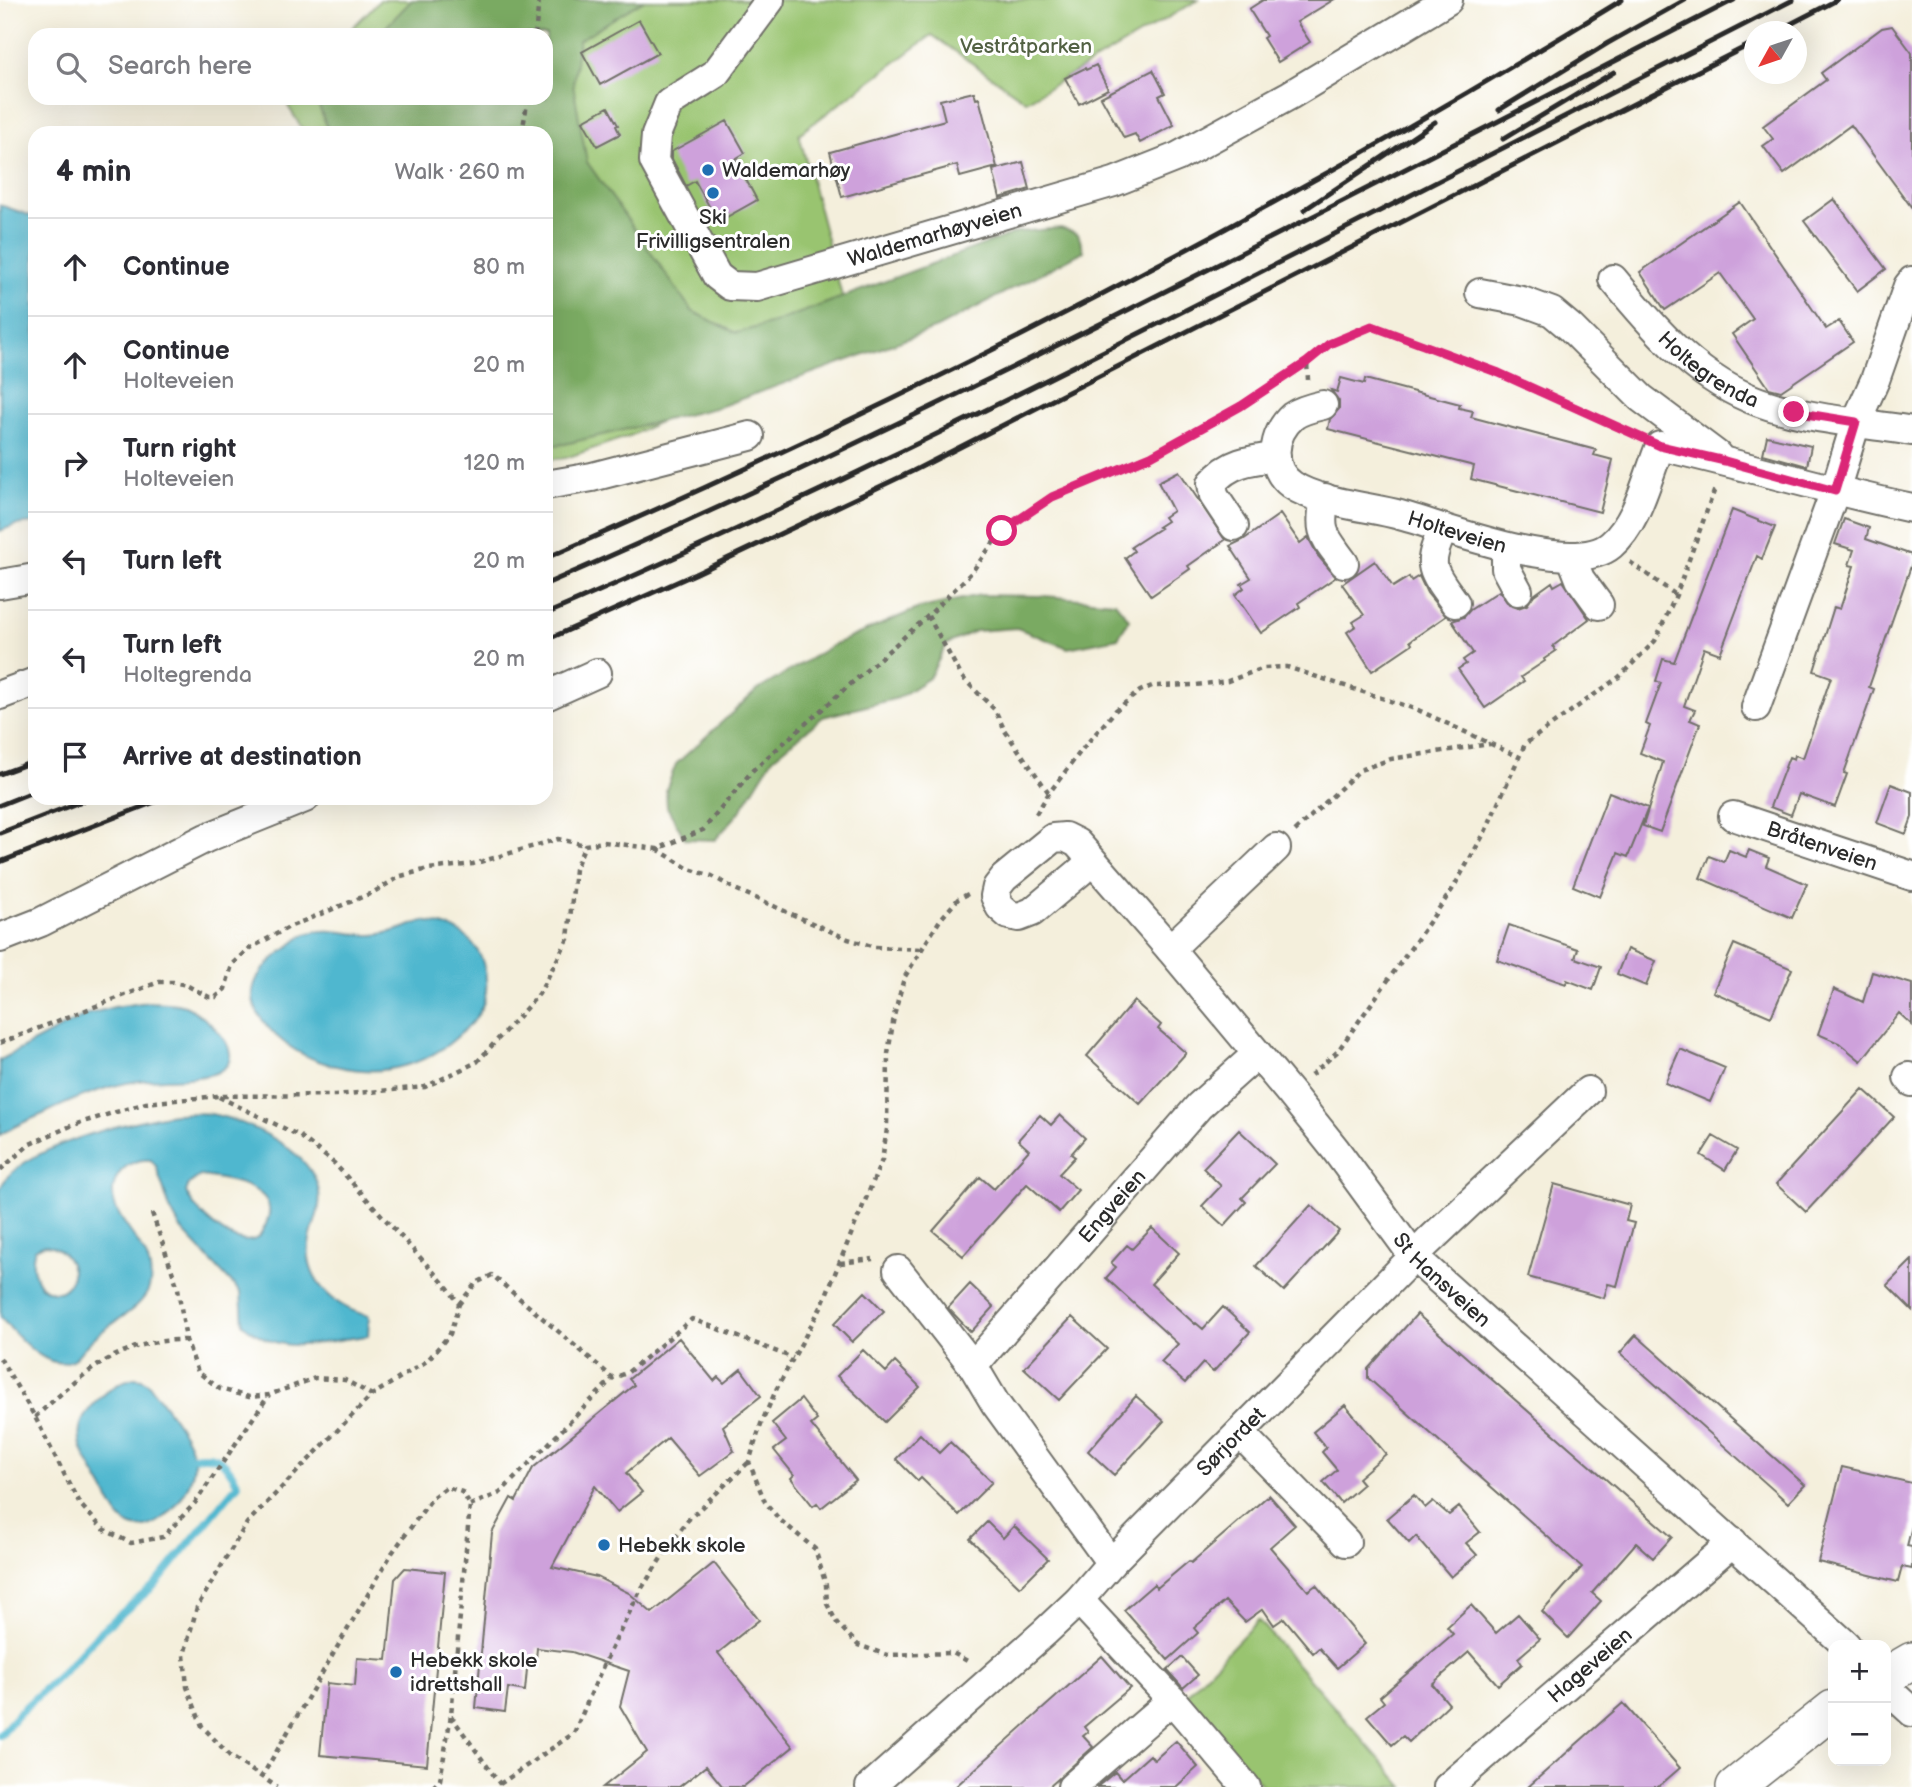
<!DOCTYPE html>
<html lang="en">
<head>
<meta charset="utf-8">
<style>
  body { margin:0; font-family:"Balsamiq Sans",sans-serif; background:#f2f2f3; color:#2b2b33 }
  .controls { position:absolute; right:21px; bottom:21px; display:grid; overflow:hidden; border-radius:14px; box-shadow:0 7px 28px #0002 }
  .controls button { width:63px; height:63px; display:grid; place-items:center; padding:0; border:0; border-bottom:2px solid #e1e1e2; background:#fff; color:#2b2b33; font:35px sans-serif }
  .compass { position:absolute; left:1744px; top:21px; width:63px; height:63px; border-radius:50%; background:#fff; box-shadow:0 7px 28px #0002; rotate:230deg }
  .stop { position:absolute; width:21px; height:21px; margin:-16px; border:5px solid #db2777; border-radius:50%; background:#fff }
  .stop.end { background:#db2777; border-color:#fff; box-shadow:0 2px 7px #0008 }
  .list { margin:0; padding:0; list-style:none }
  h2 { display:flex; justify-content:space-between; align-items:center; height:91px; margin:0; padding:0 28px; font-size:30px }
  h2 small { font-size:23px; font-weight:400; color:#7c7c81 }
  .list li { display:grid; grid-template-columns:46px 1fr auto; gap:21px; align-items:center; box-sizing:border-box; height:98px; padding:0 28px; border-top:2px solid #e1e1e2 }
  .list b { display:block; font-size:26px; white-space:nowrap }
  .list p { margin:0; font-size:23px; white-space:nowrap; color:#7c7c81 }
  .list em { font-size:23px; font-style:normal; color:#7c7c81 }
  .icon { flex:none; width:38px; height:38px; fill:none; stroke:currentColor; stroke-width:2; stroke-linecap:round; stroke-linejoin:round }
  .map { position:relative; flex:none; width:1912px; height:1787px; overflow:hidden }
  .search { position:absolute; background:#fff; box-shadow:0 7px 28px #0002; left:28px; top:28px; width:525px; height:77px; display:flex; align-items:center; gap:18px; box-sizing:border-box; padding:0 24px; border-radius:21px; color:#7c7c81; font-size:26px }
  .panel { position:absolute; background:#fff; box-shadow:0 7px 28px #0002; left:28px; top:126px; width:525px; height:679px; border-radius:21px }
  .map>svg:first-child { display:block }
  .green { fill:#99c470; stroke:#62784e; stroke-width:2 }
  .forest { fill:#7aaa62; stroke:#526a46; stroke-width:2 }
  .water { fill:#50b7cf; stroke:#3e717d; stroke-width:2; fill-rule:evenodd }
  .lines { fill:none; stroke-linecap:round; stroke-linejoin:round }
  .stream { stroke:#50b7cf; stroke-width:8 }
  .building { fill:#cea1db }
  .minor-casing { stroke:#717069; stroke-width:32 }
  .major-casing { stroke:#717069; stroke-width:40 }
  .path { stroke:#717069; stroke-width:4.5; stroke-dasharray:5 5; stroke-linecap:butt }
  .minor { stroke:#fff; stroke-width:28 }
  .major { stroke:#fff; stroke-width:37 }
  .rail { stroke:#2b2b2b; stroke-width:5 }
  .route { stroke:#db2777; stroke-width:9 }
  .poi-dot { fill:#1f6fb2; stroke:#fff; stroke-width:2.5 }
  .labels { text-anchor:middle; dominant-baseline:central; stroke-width:6; stroke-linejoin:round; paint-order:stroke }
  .park-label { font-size:21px; fill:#526143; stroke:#fff }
  .poi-label { font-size:21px; fill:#2b2b2b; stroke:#fff; text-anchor:start }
  .street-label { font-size:21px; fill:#2b2b2b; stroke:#fff }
</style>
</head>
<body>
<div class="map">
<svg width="1912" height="1787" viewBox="0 0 1912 1787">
  <rect width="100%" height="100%" fill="#fff"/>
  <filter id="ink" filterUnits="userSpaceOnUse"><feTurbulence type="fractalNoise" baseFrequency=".0143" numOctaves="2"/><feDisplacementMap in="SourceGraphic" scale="14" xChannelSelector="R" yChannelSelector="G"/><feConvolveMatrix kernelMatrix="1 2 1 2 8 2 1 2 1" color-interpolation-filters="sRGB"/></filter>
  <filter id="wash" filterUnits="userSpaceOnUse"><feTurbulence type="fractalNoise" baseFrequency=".00686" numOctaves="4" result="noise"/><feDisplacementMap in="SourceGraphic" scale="28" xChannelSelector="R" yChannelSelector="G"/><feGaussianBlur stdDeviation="1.57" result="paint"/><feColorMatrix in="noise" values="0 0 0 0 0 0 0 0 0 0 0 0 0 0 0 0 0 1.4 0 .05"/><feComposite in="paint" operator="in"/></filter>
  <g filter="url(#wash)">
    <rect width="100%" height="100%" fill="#f4efdc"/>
    <!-- green -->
    <path class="green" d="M380,0H1198L1026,101L932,35L799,134L851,330L632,435L566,458L546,460V133H305L288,106L294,98H546V35H345Z
      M1258,1620L1404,1787H1263L1184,1697Z"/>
    <!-- forest -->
    <path class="forest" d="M412,0H644L579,40L573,85L587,162L692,311L736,333L773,323L1017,232L1061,228L1078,234L1084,251L937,328L719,407L565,444L546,446V133H329L316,98H546V35H378Z
      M980,595L1045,596L1115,602L1129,619L1118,638L1068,648L1017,628L975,631L947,644L929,678L898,698L823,717L773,758L739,813L715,840L685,839L667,807L666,790L676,764L756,691L835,644L917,609Z"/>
    <!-- water -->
    <path class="water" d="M0,205L35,217V523L15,525L0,531Z
      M424,921C436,924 448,925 459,932C484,946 492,981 482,1007C477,1019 467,1027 458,1036C428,1064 386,1076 345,1068C311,1062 281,1047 261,1018C240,988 263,966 287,948C293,944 301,935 309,933C329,927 352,935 372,935C389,935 408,926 424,921Z
      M148,1002C160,1003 174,1002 185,1006C203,1014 253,1055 218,1072C202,1080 158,1078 138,1081C104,1086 74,1099 43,1114C29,1120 13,1126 0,1135V1060L85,1015L114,1007Z
      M174,1114C186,1114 200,1112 211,1114C248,1121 313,1151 319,1192C322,1211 311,1227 309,1245C305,1282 336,1308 369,1316L368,1336C319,1340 285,1360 243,1324L241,1293L180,1228L170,1209L156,1166L151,1160C133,1158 115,1170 113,1190C110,1225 160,1247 149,1288C144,1304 123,1316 111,1325C102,1331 93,1338 86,1346C82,1349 79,1355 75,1358C49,1377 16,1334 1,1318C0,1298 0,1274 0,1253C0,1240 0,1199 0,1189C15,1148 134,1120 174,1114ZM200,1176C224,1179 284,1186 266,1224C263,1231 260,1238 253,1240C230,1246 194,1211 186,1192L189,1184ZM43,1245C68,1245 85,1280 59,1292C36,1294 29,1267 35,1249Z
      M135,1378L142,1379L148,1383C162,1403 188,1433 193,1456C200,1483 161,1537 131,1526C117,1521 110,1500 103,1488C84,1453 63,1432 99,1399C108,1390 122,1380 135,1378Z"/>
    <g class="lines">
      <!-- stream -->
      <path class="stream" d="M0,1735L20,1712L58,1677L102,1630L156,1584L238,1484C226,1463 220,1452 194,1457"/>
    </g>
    <g id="blocks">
      <!-- building -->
      <path class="building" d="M1263,0H1333L1297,22L1310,42L1278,62L1263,38L1266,36L1249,9Z
        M639,20L658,53L600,85L582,52Z
        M1892,26L1912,53V208L1851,125L1784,174L1763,146L1773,139L1763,126L1826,80L1821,73L1882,28Z
        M1096,65L1108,89L1079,104L1065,78L1085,68L1086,70Z
        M1153,70L1165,93L1159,96L1174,125L1140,143L1135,134L1124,138L1101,97Z
        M974,92L976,99L979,98L997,167L960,177L957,165L842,197L830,152L945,120L940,100Z
        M608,107L618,125L616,126L620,134L597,146L583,121Z
        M727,121L745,153L735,159L757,200L718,222L695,181L686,186L671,157V152Z
        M1023,162L1030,189L1000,198L993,170Z
        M1834,199L1886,269L1857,291L1804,221Z
        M1740,202L1826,329L1839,321L1853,342L1781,391L1769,388L1732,334L1753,319L1720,273L1665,310L1640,272Z
        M1341,378L1364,384L1365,379L1460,404L1459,408L1473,411L1471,417L1596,450L1594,455L1613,460L1600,512L1471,479L1474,466L1328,429L1330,419L1339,409V401L1331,390L1337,392Z
        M1767,436L1811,446L1807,466L1763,454Z
        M1179,471L1225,540L1188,566L1190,569L1151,596L1125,558L1134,551L1131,547L1160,528L1158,527L1167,521L1164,517L1173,511L1158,482Z
        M1732,510L1775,527L1762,559L1757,556L1720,654L1704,648L1684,706L1695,710L1690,720L1700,724L1660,832L1643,826L1663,762L1640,753L1650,726L1646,724L1661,683L1656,681L1663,659L1674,662Z
        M1280,514L1300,543L1308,537L1318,556L1336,577L1298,603L1300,607L1261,633L1235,595L1244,588L1241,584L1251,578L1230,546L1243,540Z
        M1844,519L1869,528L1866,539L1912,555V563L1869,687L1874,689L1844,773L1847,774L1835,807L1799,794L1791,815L1770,807L1789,757L1794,759L1795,755L1803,758L1831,677L1814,671L1834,607L1840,609L1854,566L1849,565L1854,550L1835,544Z
        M1375,561L1393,587L1409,577L1411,581L1419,576L1427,593L1446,616L1410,641L1412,644L1372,671L1347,632L1356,626L1353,622L1364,615L1342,584Z
        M1563,581L1589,619L1553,646L1556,651L1544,659L1545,661L1521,677L1524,681L1485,708L1458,669L1466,664L1463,660L1473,653L1452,621L1464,617L1470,610L1499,591L1509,605L1518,608L1527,605L1534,595L1552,582L1554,586Z
        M1891,784L1912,792V817L1906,834L1877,823Z
        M1609,792L1648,808L1628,857L1618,853L1600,897L1573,886Z
        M1729,850L1746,857L1749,850L1769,858L1766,866L1807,884L1792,918L1700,878L1709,856L1724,862Z
        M1509,925L1578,949L1575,958L1601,967L1593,990L1567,980L1566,984L1497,960Z
        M1734,944L1792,969L1771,1017L1713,992Z
        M1627,949L1656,961L1646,986L1617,974Z
        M1872,972L1912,984V1025L1899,1013L1861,1061L1839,1043L1818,1034L1834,989L1863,1002Z
        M1134,1001L1161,1025L1158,1029L1186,1053L1140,1104L1087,1056Z
        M1680,1049L1725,1068L1710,1102L1665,1083Z
        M1863,1089L1894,1117L1806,1212L1776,1184Z
        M1040,1115L1051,1125L1060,1115L1085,1138L1071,1154L1075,1157L1059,1174L1078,1190L1059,1212L1027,1184L963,1256L933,1231L980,1177L994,1189L1029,1150L1018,1140Z
        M1239,1130L1275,1164L1242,1198L1246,1202L1224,1226L1202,1206L1221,1186L1203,1168Z
        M1713,1136L1737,1150L1725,1170L1701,1155Z
        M1554,1184L1630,1205L1626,1221L1634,1223L1617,1286L1608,1284L1604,1298L1528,1277Z
        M1311,1205L1339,1231L1284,1291L1256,1266Z
        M1152,1228L1179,1253L1151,1284L1195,1324L1196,1323L1203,1329L1223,1307L1250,1332L1213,1372L1203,1363L1185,1383L1161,1362L1178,1344L1106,1278L1116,1267L1111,1263L1127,1245L1132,1249Z
        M1912,1260V1310L1887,1285Z
        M970,1284L994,1307L971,1332L948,1308Z
        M865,1292L884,1311L852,1342L834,1324Z
        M1417,1314L1672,1537L1653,1558L1636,1543L1592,1593L1601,1601L1568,1638L1542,1612L1582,1567L1368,1378V1369Z
        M1072,1317L1107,1349L1059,1400L1024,1368Z
        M1636,1335L1805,1485L1788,1503L1620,1353Z
        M679,1338L714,1381L718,1377L724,1383L741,1369L761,1396L723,1426L734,1451L700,1476L668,1438L626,1473L642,1492L617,1512L595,1486L552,1567L597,1577L629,1593L652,1613L714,1563L759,1620L718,1653L793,1747L743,1787H723L706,1766L679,1787H603L647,1752L620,1706L629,1671L572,1652L537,1648L536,1659L528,1658L525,1691L508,1688L505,1712L476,1708L492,1533L511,1498L516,1501L533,1468L634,1385L629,1379Z
        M863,1350L886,1372L895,1362L920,1387L885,1422L837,1376Z
        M1136,1396L1164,1421L1114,1475L1088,1451Z
        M801,1399L817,1420L811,1425L856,1480L821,1508L817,1503L813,1506L791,1478L794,1475L774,1450L786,1441L772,1423Z
        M1345,1405L1386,1454L1358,1478L1363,1484L1341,1503L1323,1482L1337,1470L1322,1452L1326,1448L1313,1432Z
        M920,1434L939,1453L950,1442L992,1482L959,1515L921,1478L918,1481L896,1459Z
        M1842,1467L1912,1483V1526L1907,1546L1912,1547V1569L1902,1567L1898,1582L1818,1562Z
        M1269,1495L1295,1525L1270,1547L1308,1591L1316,1585L1365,1644L1337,1668L1319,1648L1313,1653L1284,1618L1274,1625L1263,1609L1245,1622L1225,1601L1194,1628L1198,1633L1168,1660L1124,1610L1154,1584L1157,1588L1189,1561L1191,1563Z
        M1414,1495L1425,1508L1433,1501L1449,1515L1459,1507L1480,1532L1466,1543L1477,1555L1451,1577L1416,1536L1409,1543L1387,1518Z
        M987,1522L1003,1538L1014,1526L1048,1559L1020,1587L970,1539Z
        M405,1568L445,1572L427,1765L320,1755L327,1683L355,1686L357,1658L387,1660L395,1579Z
        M1471,1605L1496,1633L1518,1614L1540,1639L1518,1658L1522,1664L1498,1685L1469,1652L1432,1684L1449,1704L1409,1742L1403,1736L1392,1745L1367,1716L1384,1702L1380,1697L1453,1634L1447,1627Z
        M1102,1656L1130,1688L1084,1727L1088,1732L1083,1736L1093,1747L1058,1779L1049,1787H955Z
        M1182,1657L1198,1675L1183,1688L1167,1670Z
        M1623,1703L1680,1768L1658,1787H1528Z
        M1176,1741L1198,1767L1176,1787H1097L1115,1772L1122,1780L1150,1755L1154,1760Z"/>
    </g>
  </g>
  <g filter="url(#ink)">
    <use href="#blocks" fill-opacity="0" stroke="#717069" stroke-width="2"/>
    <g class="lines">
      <!-- minor casing -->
      <g class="minor-casing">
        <g id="minor">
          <path id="s1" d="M770,0L715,74L669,103L656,135L654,161L717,276L730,286L757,287L1114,182L1177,157L1290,95L1448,0"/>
          <path id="s2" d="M1613,279C1651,325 1692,374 1749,398C1799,419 1859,422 1912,431"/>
          <path d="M1480,293L1522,301L1552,312L1571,328L1641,398L1717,455"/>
          <path id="s3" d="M1323,405C1314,407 1301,410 1293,416C1272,434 1268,468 1292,485C1316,502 1371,507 1400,515C1445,527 1572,578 1611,545C1638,522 1647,478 1660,446C1744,465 1827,490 1912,508"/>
          <path d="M546,485L592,477L750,436"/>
          <path d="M1325,498C1318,534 1324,535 1344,563"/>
          <path d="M1234,526L1214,496L1212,483C1229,462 1250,460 1276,457"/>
          <path d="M1443,530C1425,568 1432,570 1455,603"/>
          <path d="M1506,547V569L1518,591"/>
          <path d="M1571,556L1580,579L1599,605"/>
          <path d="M0,584L35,578"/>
          <path d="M0,695L35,682"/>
          <path d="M546,696L597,673"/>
          <path d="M1756,707L1835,491L1856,422L1875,380L1908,286L1912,281"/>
          <path id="s4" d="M1733,816L1912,876"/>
          <path id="s5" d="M1093,861L1032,912L1019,917L1009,915L1000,907L995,896L997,887L1004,878L1053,838L1065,837L1077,843L1093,861L1170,949L1291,1094L1335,1149L1414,1257L1846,1645"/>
          <path d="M0,938L41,922L206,838L305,798"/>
          <path d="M1170,949L1276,848"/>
          <path d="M1908,1077L1912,1082"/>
          <path d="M898,1270L973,1366L995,1403L1111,1563"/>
          <path id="s6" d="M973,1366L1199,1106L1257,1054"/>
          <path d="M1240,1433L1346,1542"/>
          <path d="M1079,1600L1172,1700L1246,1787"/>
          <path d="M1886,1688L1912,1712"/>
          <path id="s7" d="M870,1787L1045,1632L1079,1600L1111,1563L1428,1242L1588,1091"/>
          <path d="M1072,1787L1172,1700"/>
          <path id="s8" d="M1448,1787L1733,1542"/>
        </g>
      </g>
      <!-- major casing -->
      <g class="major-casing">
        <path id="major" d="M1886,1676L1912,1661
          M1735,1787L1833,1709"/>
      </g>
      <!-- path -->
      <path class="path" d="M535,35L539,0
        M522,133L528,98
        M1308,380L1307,362L1329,344L1372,326L1499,373L1637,435
        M1630,562L1676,595
        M928,616L962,677L995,710L1005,731L1049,793
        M1036,814L1049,793L1084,747L1116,710L1140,691L1152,686L1196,685L1228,681L1264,668L1287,667L1418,710L1519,757
        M1295,831L1360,770L1391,759L1490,744
        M657,849L689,869L712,876L735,889L848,939L875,947L922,949
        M968,894L958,899L940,920L904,978L894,1016L888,1054L887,1129L882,1160L821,1307L777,1388L761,1424L749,1462L765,1502L779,1519L815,1549L826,1585L827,1604L837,1623L858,1645L887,1655L953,1653L969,1662
        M0,1043L159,982H173L186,985L209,997H216L225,989L232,965L249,949L289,927L372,893L401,876L428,869L473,864L558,839L585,845
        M1311,1075L1337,1052L1452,890L1485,832L1525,744L1619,677L1655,641L1676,595L1716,486
        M219,1097L300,1136L334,1163L448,1288L459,1304L450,1334L427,1361L372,1395L247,1523L197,1607L184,1655L187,1687L202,1726L230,1756L277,1787
        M0,1170L30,1144L73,1125L146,1103L217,1096L335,1095L425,1087L477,1062L539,994L568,939L575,869L585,845L604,842L657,849L703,830L753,770L928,616L971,573L1002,531L1052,497L1151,456L1241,406L1307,362
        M152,1213L178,1288L186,1340L198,1372L220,1389L249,1397L269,1395L315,1378L345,1380L372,1395
        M840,1263L873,1259
        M459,1304L476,1283L492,1275L613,1378
        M0,1358L35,1417L79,1503L103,1529L131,1543L163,1537L195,1503L269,1395
        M35,1417C83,1374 119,1339 186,1340
        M470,1505L500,1493L613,1378L627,1373L692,1319L793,1358
        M451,1716L500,1784V1787
        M261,1778L392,1553L433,1497L447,1487L462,1492L470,1505L451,1715L440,1780L433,1787
        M500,1784L574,1733L603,1666L640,1591L669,1546L687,1521L749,1462"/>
      <!-- minor -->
      <use href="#minor" class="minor"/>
      <!-- major -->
      <use href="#major" class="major"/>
      <!-- rail -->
      <path class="rail" d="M1775,32L1837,0
        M1499,110L1608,43L1685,0
        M1503,139L1614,72
        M1304,210L1435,122
        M546,558C918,397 1277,212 1622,0
        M546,584C951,409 1341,201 1734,0
        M546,614C778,515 1002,403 1227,289C1415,192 1604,97 1793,0
        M546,640L695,574L913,471L1755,42
        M0,774L35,761
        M0,805L35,791
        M0,833L90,798
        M0,862L165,798"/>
    </g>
  </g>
  <g class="lines" filter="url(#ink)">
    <!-- route -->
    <path class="route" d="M1002,531L1052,497L1151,456L1241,406L1307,362L1329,344L1372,326L1499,373L1660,446L1725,461L1835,491L1856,422L1794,412"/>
  </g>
  <!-- markers -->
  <g class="poi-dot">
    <circle cx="708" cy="170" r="7"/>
    <circle cx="713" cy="193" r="7"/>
    <circle cx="604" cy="1545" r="7"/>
    <circle cx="396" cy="1672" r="7"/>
  </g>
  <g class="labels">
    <!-- park labels -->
    <g class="park-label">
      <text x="1026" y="46">Vestråtparken</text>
    </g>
    <!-- poi labels -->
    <g class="poi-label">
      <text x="722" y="170">Waldemarhøy</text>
      <text x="713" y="217" text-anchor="middle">Ski<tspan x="713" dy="24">Frivilligsentralen</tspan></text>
      <text x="618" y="1545">Hebekk skole</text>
      <text x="410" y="1660">Hebekk skole<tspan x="410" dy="24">idrettshall</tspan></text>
    </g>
    <!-- street labels -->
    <g class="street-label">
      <text stroke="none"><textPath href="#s1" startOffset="567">Waldemarhøyveien</textPath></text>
      <text stroke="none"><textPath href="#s2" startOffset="133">Holtegrenda</textPath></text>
      <text stroke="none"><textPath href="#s3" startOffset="284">Holteveien</textPath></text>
      <text stroke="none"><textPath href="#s4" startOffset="94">Bråtenveien</textPath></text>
      <text stroke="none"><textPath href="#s6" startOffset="212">Engveien</textPath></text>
      <text stroke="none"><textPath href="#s5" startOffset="807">St Hansveien</textPath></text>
      <text stroke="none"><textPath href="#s7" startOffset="500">Sørjordet</textPath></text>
      <text stroke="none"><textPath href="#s8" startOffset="187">Hageveien</textPath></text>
    </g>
  </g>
</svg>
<div class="controls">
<button>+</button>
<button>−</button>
</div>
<svg class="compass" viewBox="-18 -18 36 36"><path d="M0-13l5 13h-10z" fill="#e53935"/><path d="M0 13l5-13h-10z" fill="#7c7c81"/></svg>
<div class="stop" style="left:1002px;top:531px"></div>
<div class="stop end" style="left:1794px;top:412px"></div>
<div class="search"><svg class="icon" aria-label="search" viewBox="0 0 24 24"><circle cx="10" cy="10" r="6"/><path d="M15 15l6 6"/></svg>Search here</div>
<section class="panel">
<h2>4 min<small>Walk · 260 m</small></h2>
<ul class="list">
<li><svg class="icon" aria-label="ahead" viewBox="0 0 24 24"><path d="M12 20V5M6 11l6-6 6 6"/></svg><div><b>Continue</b></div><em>80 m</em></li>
<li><svg class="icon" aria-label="ahead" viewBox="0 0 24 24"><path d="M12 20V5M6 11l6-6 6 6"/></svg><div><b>Continue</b><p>Holteveien</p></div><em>20 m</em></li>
<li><svg class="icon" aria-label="right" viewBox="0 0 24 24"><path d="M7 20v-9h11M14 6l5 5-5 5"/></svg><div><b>Turn right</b><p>Holteveien</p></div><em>120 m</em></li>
<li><svg class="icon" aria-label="left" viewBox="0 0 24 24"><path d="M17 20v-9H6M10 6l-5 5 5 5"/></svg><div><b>Turn left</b></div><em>20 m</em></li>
<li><svg class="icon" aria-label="left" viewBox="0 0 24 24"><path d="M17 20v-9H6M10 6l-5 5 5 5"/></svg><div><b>Turn left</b><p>Holtegrenda</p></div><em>20 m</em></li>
<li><svg class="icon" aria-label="arrive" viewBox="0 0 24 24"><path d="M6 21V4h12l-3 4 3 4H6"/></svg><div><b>Arrive at destination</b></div></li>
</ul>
</section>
</div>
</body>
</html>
